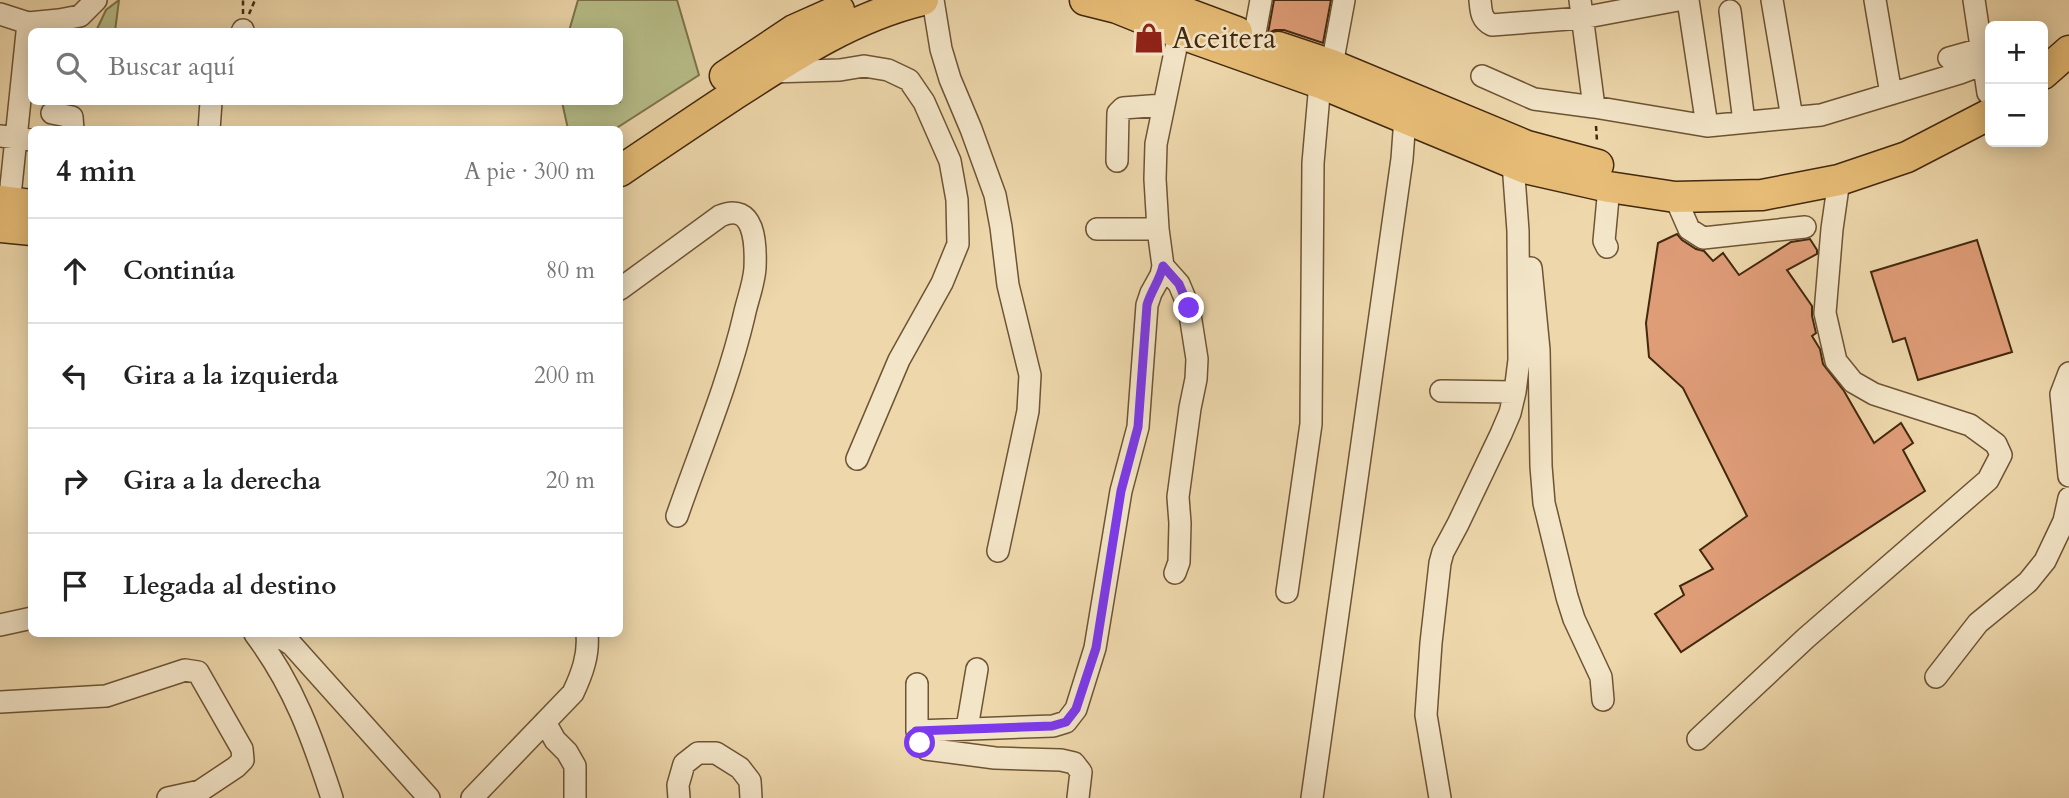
<!DOCTYPE html>
<html lang="es">
<head>
<meta charset="utf-8">
<style>
  body { margin:0; font-family:Cardo,serif; background:#f2f2f2; color:#222 }
  .controls { position:absolute; right:21px; top:21px; display:grid; overflow:hidden; border-radius:10px; box-shadow:0 4px 18px #0003 }
  .controls button { width:63px; height:63px; display:grid; place-items:center; padding:0; border:0; border-bottom:2px solid #e0e0e0; background:#fff; color:#222; font:35px sans-serif }
  .stop { position:absolute; width:21px; height:21px; margin:-16px; border:5px solid #7c3aed; border-radius:50%; background:#fff }
  .stop.end { background:#7c3aed; border-color:#fff; box-shadow:0 2px 7px #0008 }
  .list { margin:0; padding:0; list-style:none }
  h2 { display:flex; justify-content:space-between; align-items:center; height:91px; margin:0; padding:0 28px; font-size:30px }
  h2 small { font-size:23px; font-weight:400; color:#767676 }
  .list li { display:grid; grid-template-columns:46px 1fr auto; gap:21px; align-items:center; box-sizing:border-box; height:105px; padding:0 28px; border-top:2px solid #e0e0e0 }
  .list b { display:block; font-size:26px; white-space:nowrap }
  .list em { font-size:23px; font-style:normal; color:#767676 }
  .icon { flex:none; width:38px; height:38px; fill:none; stroke:currentColor; stroke-width:2; stroke-linecap:round; stroke-linejoin:round }
  .map { position:relative; flex:none; width:2069px; height:798px; overflow:hidden }
  .search { position:absolute; background:#fff; box-shadow:0 4px 18px #0003; left:28px; top:28px; width:595px; height:77px; display:flex; align-items:center; gap:18px; box-sizing:border-box; padding:0 24px; border-radius:10px; color:#767676; font-size:26px }
  .panel { position:absolute; background:#fff; box-shadow:0 4px 18px #0003; left:28px; top:126px; width:595px; height:511px; border-radius:10px }
  .map>svg:first-child { display:block }
  .green { fill:#b7be89; stroke:#7d734b; stroke-width:2 }
  .building { fill:#de9c77; stroke:#43280d; stroke-width:2 }
  .lines { fill:none; stroke-linecap:round; stroke-linejoin:round }
  .minor-casing { stroke:#6e5434; stroke-width:24 }
  .highway-casing { stroke:#43280d; stroke-width:33 }
  .path { stroke:#43280d; stroke-width:2.5; stroke-dasharray:5 3.5; stroke-linecap:butt }
  .minor { stroke:#f3e5c8; stroke-width:21 }
  .highway { stroke:#e6bc76; stroke-width:30 }
  .route { stroke:#7c3aed; stroke-width:9 }
  .labels { text-anchor:middle; dominant-baseline:central; stroke-width:5; stroke-linejoin:round; paint-order:stroke }
  .poi-label { font-size:30px; fill:#43280d; stroke:#f3e5c8; text-anchor:start }
</style>
</head>
<body>
<div class="map">
<svg width="2069" height="798" viewBox="0 0 2069 798">
  <rect width="100%" height="100%" fill="#edd7ab"/>
  <filter id="stains"><feTurbulence type="fractalNoise" baseFrequency=".00286" numOctaves="4"/><feColorMatrix values="0 0 0 0 .2 0 0 0 0 .09 0 0 0 0 .02 0 0 0 .5 -.17"/></filter>
  <radialGradient id="worn" r=".72"><stop offset=".6" stop-color="#630" stop-opacity="0"/><stop offset="1" stop-color="#630" stop-opacity=".3"/></radialGradient>
  <!-- green -->
  <path class="green" d="M119,0L115,31H96L106,10Z
    M578,0H677L699,75L615,129H568L562,102H620V32L569,31Z"/>
  <!-- building -->
  <path class="building" d="M1274,0H1331L1323,43L1284,30H1275L1268,33Z
    M1677,234L1682,240L1696,249L1704,251L1713,261L1723,253L1739,275L1791,242L1810,239L1817,250V254L1787,270L1812,306V316L1816,333L1812,336L1820,349L1823,364L1844,391L1874,443L1901,423L1913,443L1903,450L1925,491L1681,652L1655,614L1684,595L1680,586L1713,569L1700,550L1747,516L1683,388L1649,357L1646,323L1658,243Z
    M1977,240L2012,352L1918,380L1905,338L1893,342L1871,272Z"/>
  <g class="lines">
    <!-- minor casing -->
    <g class="minor-casing">
      <path id="minor" d="M933,0L941,49L950,79L971,129L995,195L1001,227L1008,285L1030,375L1028,411L998,551
        M1480,0C1481,11 1481,20 1492,25L1582,18L1678,0
        M1580,0L1594,107
        M1688,0L1707,126
        M1772,0L1792,118
        M1875,0L1891,94
        M1974,0L1988,93
        M1730,11L1744,122
        M0,14L28,23L59,20L80,16L96,0
        M242,32L243,30
        M1254,38L1261,0
        M1949,58L1981,49
        M1332,65L1344,0
        M770,72L840,70L864,66L888,70L909,80L924,102L950,161L957,200L958,244L942,283L899,360L857,459
        M1482,76L1534,99L1594,107L1707,126L1821,115L1960,73L1984,64
        M52,113L72,117L73,130
        M209,130L211,102
        M0,136L32,140
        M1117,161L1118,113L1123,108L1163,105
        M1675,197L1689,229L1703,238L1805,227
        M8,215L28,23
        M1097,229H1158
        M1607,247L1604,241L1609,187
        M1163,266L1179,284L1189,308L1197,359L1196,379L1190,408L1178,497L1180,523L1179,562L1175,573
        M1531,268L1539,350L1541,466L1544,503L1567,597L1574,619L1601,677L1603,700
        M620,289L720,216C755,201 756,244 755,268C754,284 747,301 744,316C728,384 700,450 677,516
        M2069,373L2061,394L2069,476
        M1441,391L1515,392
        M1287,592L1311,424L1313,163L1320,83
        M0,625L32,618
        M255,634C294,686 312,737 332,798
        M275,634L292,645L429,798
        M1936,677L1978,623L2028,582L2045,561L2064,521L2069,498
        M0,702L106,696L185,670L198,672L242,749L243,760L236,767L200,791L168,798
        M545,722L555,740L567,752L575,766V798
        M967,728L977,669
        M917,731V684
        M1698,739L1806,638L1988,480L2001,455L1996,444L1970,425L1874,394L1853,382L1836,361L1825,313L1832,229L1839,180
        M472,798L573,693C582,674 589,655 587,634
        M679,798L678,785L684,764L698,753H716L740,768L750,781L751,798
        M1078,798L1081,772L1074,763L1061,760L995,758L926,749L920,743L917,731L1053,726L1066,722L1076,709L1095,648L1121,491L1138,427L1147,305L1151,293L1161,275L1163,266L1158,229L1155,179L1156,144L1179,33
        M1312,798L1402,159L1405,118
        M1440,798L1426,715L1431,643L1440,563L1443,552L1458,524L1501,434L1510,413L1515,392L1519,360L1518,231L1513,163"/>
    </g>
    <!-- highway casing -->
    <g class="highway-casing">
      <path id="highway" d="M1085,0L1117,8L1179,33L1320,83L1525,168L1609,187L1675,197L1762,195L1839,180L1907,157L1990,114
        M1151,0L1237,32
        M1278,47L1332,65L1527,146L1598,165
        M2043,74L2069,51
        M725,76L794,30L839,10
        M620,171C657,146 694,121 732,96C792,57 852,17 923,0
        M0,201L32,205
        M0,227L32,230"/>
    </g>
    <!-- path -->
    <path class="path" d="M243,14V0
      M249,14L255,0
      M1596,126L1597,141"/>
    <!-- minor -->
    <use href="#minor" class="minor"/>
    <!-- highway -->
    <use href="#highway" class="highway"/>
  </g>
  <g class="lines">
    <!-- route -->
    <path class="route" d="M920,743L916,731L1052,726L1066,722L1076,709L1096,648L1121,491L1138,427L1147,305C1151,291 1160,280 1163,266L1179,284L1189,308"/>
  </g>
  <!-- icons -->
  <defs>
    <g id="shop-bare" transform="scale(2.415)"><path d="M-5-2.5h2.3a2.7 3.5 0 0 1 5.4 0H5L5.5 6h-11ZM-1.5-2.5h3a1.5 2.3 0 0 0-3 0Z" fill="#8f2418" stroke="#f3e5c8" stroke-width="2.5" paint-order="stroke"/></g>
  </defs>
  <g fill-rule="evenodd">
    <use href="#shop-bare" x="1149" y="38"/>
  </g>
  <g class="labels">
    <!-- poi labels -->
    <g class="poi-label">
      <text x="1172" y="38">Aceitera</text>
    </g>
  </g>
  <rect width="100%" height="100%" filter="url(#stains)"/>
  <rect width="100%" height="100%" fill="url(#worn)"/>
</svg>
<div class="controls">
<button>+</button>
<button>−</button>
</div>
<div class="stop" style="left:920px;top:743px"></div>
<div class="stop end" style="left:1189px;top:308px"></div>
<div class="search"><svg class="icon" aria-label="search" viewBox="0 0 24 24"><circle cx="10" cy="10" r="6"/><path d="M15 15l6 6"/></svg>Buscar aquí</div>
<section class="panel">
<h2>4 min<small>A pie · 300 m</small></h2>
<ul class="list">
<li><svg class="icon" aria-label="ahead" viewBox="0 0 24 24"><path d="M12 20V5M6 11l6-6 6 6"/></svg><div><b>Continúa</b></div><em>80 m</em></li>
<li><svg class="icon" aria-label="left" viewBox="0 0 24 24"><path d="M17 20v-9H6M10 6l-5 5 5 5"/></svg><div><b>Gira a la izquierda</b></div><em>200 m</em></li>
<li><svg class="icon" aria-label="right" viewBox="0 0 24 24"><path d="M7 20v-9h11M14 6l5 5-5 5"/></svg><div><b>Gira a la derecha</b></div><em>20 m</em></li>
<li><svg class="icon" aria-label="arrive" viewBox="0 0 24 24"><path d="M6 21V4h12l-3 4 3 4H6"/></svg><div><b>Llegada al destino</b></div></li>
</ul>
</section>
</div>
</body>
</html>
